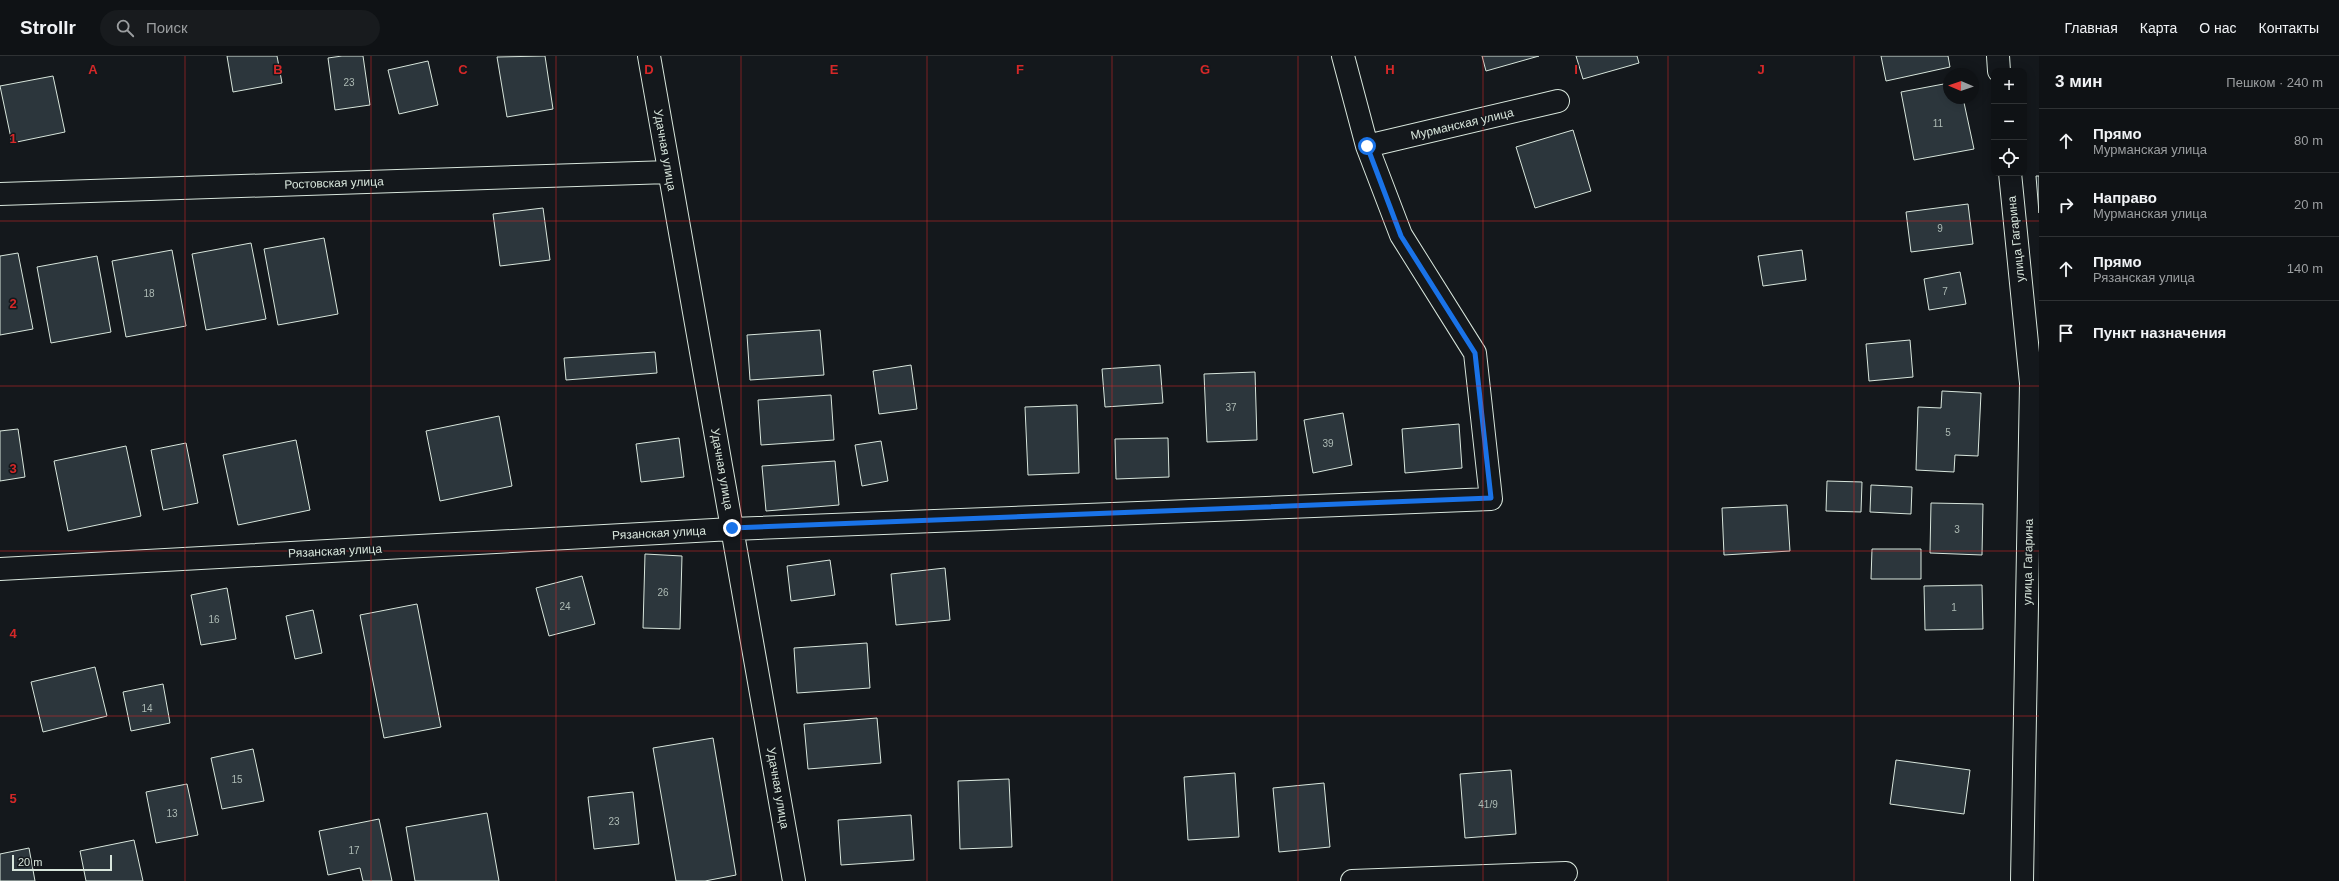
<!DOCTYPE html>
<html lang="ru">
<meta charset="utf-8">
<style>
:root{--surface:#0f1215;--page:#181b1e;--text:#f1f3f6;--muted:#9b9ea0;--line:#2f3234}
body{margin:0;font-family:Arial,sans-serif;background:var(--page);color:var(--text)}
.controls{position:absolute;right:12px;top:12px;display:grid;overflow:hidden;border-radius:8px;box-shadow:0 2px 10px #0003}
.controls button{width:36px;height:36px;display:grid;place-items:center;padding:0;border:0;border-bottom:1px solid var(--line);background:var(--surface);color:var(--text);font:20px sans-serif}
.compass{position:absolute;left:1943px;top:12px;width:36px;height:36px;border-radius:50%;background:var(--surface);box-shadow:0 2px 10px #0003;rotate:272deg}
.scale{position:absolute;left:12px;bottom:10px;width:100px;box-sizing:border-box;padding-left:4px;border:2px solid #d8e6dc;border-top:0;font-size:11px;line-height:14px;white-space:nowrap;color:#d8e6dc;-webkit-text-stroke:3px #14181c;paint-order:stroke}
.stop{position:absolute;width:12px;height:12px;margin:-9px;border:3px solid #1a73e8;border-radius:50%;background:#fff}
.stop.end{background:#1a73e8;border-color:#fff;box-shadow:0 1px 4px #0008}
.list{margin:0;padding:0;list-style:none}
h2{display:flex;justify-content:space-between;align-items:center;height:52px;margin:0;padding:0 16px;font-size:17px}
h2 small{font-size:13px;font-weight:400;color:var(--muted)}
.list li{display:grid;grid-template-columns:26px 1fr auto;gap:12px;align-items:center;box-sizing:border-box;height:64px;padding:0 16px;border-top:1px solid var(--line)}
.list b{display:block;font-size:15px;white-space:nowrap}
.list p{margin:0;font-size:13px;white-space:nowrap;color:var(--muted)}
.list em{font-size:13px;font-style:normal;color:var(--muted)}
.icon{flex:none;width:22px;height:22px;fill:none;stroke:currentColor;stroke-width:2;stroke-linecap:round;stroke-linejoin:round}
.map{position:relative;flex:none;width:2039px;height:825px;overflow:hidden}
header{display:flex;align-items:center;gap:24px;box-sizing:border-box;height:56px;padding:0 20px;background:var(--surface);border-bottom:1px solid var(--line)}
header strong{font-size:19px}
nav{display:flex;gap:22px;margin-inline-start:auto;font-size:14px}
.search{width:280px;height:36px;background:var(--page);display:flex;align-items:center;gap:10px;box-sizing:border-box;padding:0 14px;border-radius:22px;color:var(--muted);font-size:15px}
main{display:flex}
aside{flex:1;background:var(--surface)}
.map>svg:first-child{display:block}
</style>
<header>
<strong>Strollr</strong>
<div class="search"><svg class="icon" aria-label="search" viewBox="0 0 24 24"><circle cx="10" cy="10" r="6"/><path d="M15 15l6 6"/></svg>Поиск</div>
<nav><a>Главная</a><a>Карта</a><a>О нас</a><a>Контакты</a></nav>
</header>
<main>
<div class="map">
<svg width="2039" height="825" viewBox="0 0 2039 825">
<rect width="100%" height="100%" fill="#14181c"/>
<path fill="#2c363c" stroke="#d8e6dc" d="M227 0H277L282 27 233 36Z
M342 0H363L370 49 335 54 328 2Z
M545 0 553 53 507 61 497 1Z
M1482 0H1539L1486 15Z
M1576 0H1637L1639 7 1583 23Z
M1881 0H1948L1950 11 1886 25Z
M428 5 438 49 399 58 388 14Z
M53 20 65 76 12 87 0 30Z
M1949 27V42H1963L1974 93 1914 104 1901 36Z
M1573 74 1591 135 1535 152 1516 91Z
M2036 120H2039V157Z
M1968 148 1973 188 1911 196 1906 156Z
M543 152 550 204 500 210 493 158Z
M324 182 338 258 278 269 264 193Z
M251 187 266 263 206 274 192 198Z
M172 194 186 270 126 281 112 205Z
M1802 194 1806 224 1763 230 1758 200Z
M18 197 33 273 0 279V200Z
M97 200 111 276 51 287 37 211Z
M1960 216 1966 248 1929 254 1924 223Z
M820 274 824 319 750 324 747 279Z
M1910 284 1913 321 1869 325 1866 288Z
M655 296 657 317 566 324 564 302Z
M911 309 917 353 879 358 873 315Z
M1160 309 1163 347 1105 351 1102 313Z
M1255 316 1257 384 1207 386 1204 318Z
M1942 335 1981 337 1978 400 1955 399 1954 416 1916 414 1918 351 1941 352Z
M831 339 834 384 761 389 758 344Z
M1077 349 1079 417 1028 419 1025 351Z
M1343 357 1352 409 1313 417 1304 364Z
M499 360 512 430 440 445 426 375Z
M1459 368 1462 412 1405 417 1402 373Z
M18 373 25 421 0 425V375Z
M679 382 684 421 641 426 636 388Z
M1168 382 1169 421 1116 423 1115 383Z
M296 384 310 454 238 469 223 399Z
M881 385 888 425 862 430 855 389Z
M186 387 198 447 163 454 151 394Z
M126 390 141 460 68 475 54 405Z
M835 405 839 449 766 455 762 410Z
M1827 425 1862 426 1861 456 1826 455Z
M1871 429 1912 431 1911 458 1870 456Z
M1931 447 1983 448 1982 499 1930 497Z
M1787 449 1790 495 1724 499 1722 452Z
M1872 493H1921V523H1871Z
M645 498 682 500 680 573 643 572Z
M830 504 835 539 791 545 787 510Z
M945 512 950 564 896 569 891 518Z
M582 520 595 568 549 580 536 532Z
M1982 529 1983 573 1925 574 1924 530Z
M227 532 236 583 201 589 191 539Z
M417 548 441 671 384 682 360 559Z
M313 554 322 597 295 603 286 560Z
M867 587 870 632 797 637 794 592Z
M95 611 107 660 43 676 31 626Z
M163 628 170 667 131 675 123 636Z
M877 662 881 707 808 713 804 668Z
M713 682 736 819 705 825H676L653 692Z
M253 693 264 745 222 753 211 702Z
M1896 704 1970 714 1964 758 1890 748Z
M1511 714 1516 778 1465 782 1460 718Z
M1235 717 1239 781 1188 784 1184 721Z
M1009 723 1012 791 960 793 958 725Z
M1324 727 1330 791 1279 796 1273 732Z
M187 728 198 779 156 787 146 736Z
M633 736 639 788 594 793 588 741Z
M487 757 499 825H415L406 771Z
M911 759 914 804 841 809 838 764Z
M379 763 392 825H363L360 812 328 819 319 775Z
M134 784 143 825H86L80 795Z
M29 792 35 825H0V798Z"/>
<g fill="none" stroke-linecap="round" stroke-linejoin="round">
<g stroke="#d8e6dc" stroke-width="24">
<path id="street" d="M649 0 794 825
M1998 0 1999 15
M1367 90 1558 45
M2010 117 2031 327 2022 825
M0 138 669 116
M0 513 732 473 1491 443 1475 297 1401 179 1367 90 1343 0
M1352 825 1566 817"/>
</g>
<use href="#street" stroke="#14181c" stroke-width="22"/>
</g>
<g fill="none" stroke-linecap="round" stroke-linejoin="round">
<path stroke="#1a73e8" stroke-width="5" d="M732 472 1491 442 1475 297 1401 180 1367 90"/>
</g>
<path fill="none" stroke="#d62828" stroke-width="1" stroke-opacity="0.55" d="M185 0V825M371 0V825M556 0V825M741 0V825M927 0V825M1112 0V825M1298 0V825M1483 0V825M1668 0V825M1854 0V825M0 165H2039M0 330H2039M0 495H2039M0 660H2039"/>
<g text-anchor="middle" stroke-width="3" stroke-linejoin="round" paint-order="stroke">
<g font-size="10" fill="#adbab4">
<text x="349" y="30">23</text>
<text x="1938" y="71">11</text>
<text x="1940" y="176">9</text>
<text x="1945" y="239">7</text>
<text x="149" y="241">18</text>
<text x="1231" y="355">37</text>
<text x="1948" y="380">5</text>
<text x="1328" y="391">39</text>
<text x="1957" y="477">3</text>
<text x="663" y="540">26</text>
<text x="565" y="554">24</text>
<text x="1954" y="555">1</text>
<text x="214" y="567">16</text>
<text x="147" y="656">14</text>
<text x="237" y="727">15</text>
<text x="1488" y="752">41/9</text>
<text x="172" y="761">13</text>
<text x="614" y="769">23</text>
<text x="354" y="798">17</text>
</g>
<g font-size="12" fill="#d8e6dc" stroke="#14181c">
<text transform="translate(1462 68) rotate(-13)" y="4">Мурманская улица</text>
<text transform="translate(665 94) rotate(80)" y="4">Удачная улица</text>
<text transform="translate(334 127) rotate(-2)" y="4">Ростовская улица</text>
<text transform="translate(2016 183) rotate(-96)" y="4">улица Гагарина</text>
<text transform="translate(722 413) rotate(80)" y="4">Удачная улица</text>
<text transform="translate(659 477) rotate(-3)" y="4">Рязанская улица</text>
<text transform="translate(335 495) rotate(-3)" y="4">Рязанская улица</text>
<text transform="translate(2028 506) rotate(-89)" y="4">улица Гагарина</text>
<text transform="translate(778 732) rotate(80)" y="4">Удачная улица</text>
</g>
</g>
<g font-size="13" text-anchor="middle" font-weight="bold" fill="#d62828" stroke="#14181c" stroke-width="3" stroke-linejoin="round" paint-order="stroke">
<text x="93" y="18">A</text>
<text x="278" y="18">B</text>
<text x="463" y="18">C</text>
<text x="649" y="18">D</text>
<text x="834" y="18">E</text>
<text x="1020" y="18">F</text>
<text x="1205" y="18">G</text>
<text x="1390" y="18">H</text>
<text x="1576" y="18">I</text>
<text x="1761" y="18">J</text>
<text x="13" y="87">1</text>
<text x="13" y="252">2</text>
<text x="13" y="417">3</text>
<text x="13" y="582">4</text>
<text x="13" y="747">5</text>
</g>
</svg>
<div class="controls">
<button>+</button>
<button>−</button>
<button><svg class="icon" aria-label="locate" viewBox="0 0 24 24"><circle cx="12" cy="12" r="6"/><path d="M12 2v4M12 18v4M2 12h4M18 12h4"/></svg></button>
</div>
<svg class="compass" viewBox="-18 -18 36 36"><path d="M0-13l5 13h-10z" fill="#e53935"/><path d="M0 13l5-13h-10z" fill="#9b9ea0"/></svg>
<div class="scale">20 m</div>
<div class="stop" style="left:1367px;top:90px"></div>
<div class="stop end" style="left:732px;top:472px"></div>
</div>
<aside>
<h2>3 мин<small>Пешком · 240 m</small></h2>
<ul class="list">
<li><svg class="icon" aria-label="ahead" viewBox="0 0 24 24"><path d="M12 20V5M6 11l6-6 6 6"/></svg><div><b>Прямо</b><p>Мурманская улица</p></div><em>80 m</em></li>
<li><svg class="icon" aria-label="right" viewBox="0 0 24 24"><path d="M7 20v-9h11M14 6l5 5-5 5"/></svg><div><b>Направо</b><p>Мурманская улица</p></div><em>20 m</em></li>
<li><svg class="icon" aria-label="ahead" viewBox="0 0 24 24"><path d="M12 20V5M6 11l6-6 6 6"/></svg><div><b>Прямо</b><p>Рязанская улица</p></div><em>140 m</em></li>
<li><svg class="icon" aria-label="arrive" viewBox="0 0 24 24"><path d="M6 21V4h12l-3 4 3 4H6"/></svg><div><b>Пункт назначения</b></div></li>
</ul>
</aside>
</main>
